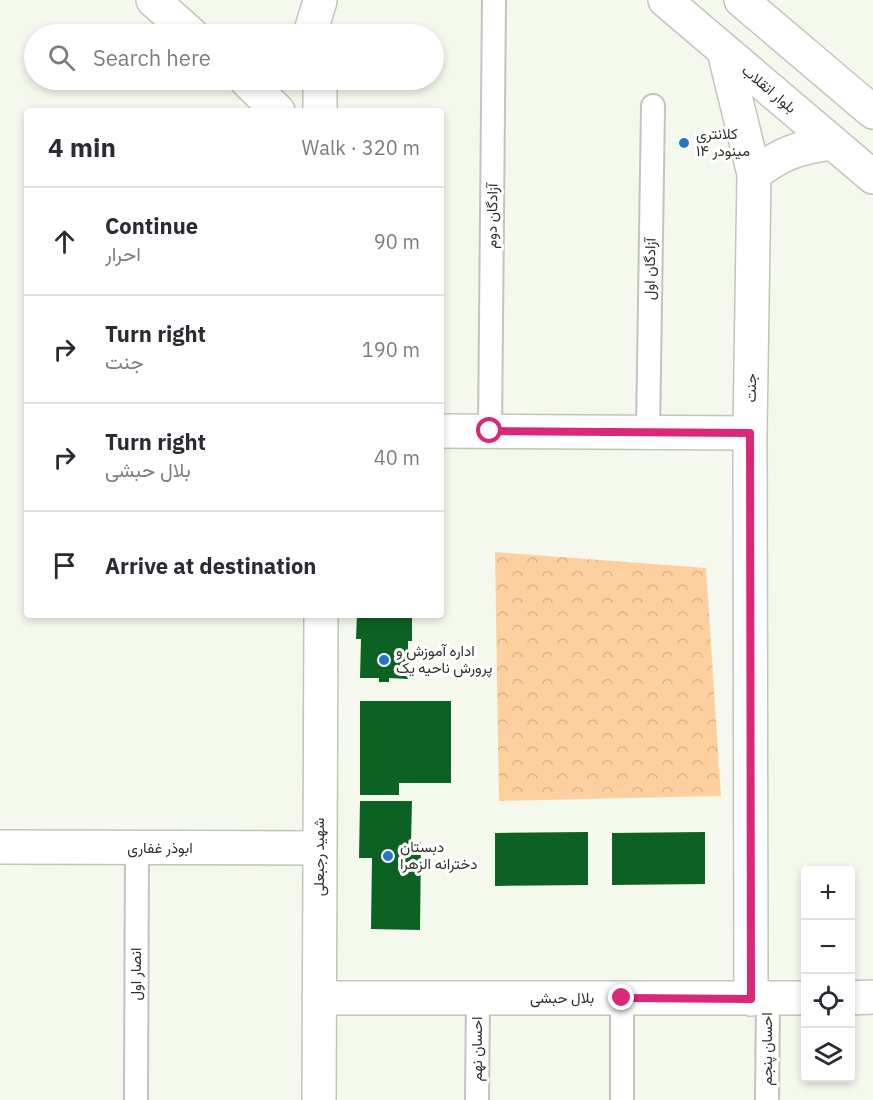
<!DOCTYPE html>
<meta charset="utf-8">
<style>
:root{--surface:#fff;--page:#f7f7f7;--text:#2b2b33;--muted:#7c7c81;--line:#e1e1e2}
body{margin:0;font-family:"IBM Plex Sans",Vazirmatn,sans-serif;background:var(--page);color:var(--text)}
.controls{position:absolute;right:18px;bottom:18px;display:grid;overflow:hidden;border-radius:6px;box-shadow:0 3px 9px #0003}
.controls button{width:54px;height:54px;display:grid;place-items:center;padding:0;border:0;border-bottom:2px solid var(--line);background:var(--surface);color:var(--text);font:30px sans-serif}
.stop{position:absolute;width:18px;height:18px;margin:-14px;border:4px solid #db2777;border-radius:50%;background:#fff}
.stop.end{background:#db2777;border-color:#fff;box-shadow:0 2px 6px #0008}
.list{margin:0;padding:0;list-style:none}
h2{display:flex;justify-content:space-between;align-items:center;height:78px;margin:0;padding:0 24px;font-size:26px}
h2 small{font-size:20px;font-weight:400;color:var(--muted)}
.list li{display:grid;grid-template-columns:39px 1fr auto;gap:18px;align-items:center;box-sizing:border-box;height:108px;padding:0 24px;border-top:2px solid var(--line)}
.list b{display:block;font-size:22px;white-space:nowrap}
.list p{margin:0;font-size:20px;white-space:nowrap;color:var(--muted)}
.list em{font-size:20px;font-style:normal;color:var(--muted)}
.icon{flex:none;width:33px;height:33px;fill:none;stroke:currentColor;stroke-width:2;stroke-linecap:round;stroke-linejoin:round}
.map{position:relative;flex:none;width:873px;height:1100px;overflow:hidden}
.search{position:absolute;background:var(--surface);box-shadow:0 3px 9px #0003;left:24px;top:24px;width:420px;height:66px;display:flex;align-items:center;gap:15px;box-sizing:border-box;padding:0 21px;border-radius:33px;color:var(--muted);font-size:22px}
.panel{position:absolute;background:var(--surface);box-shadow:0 3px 9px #0003;left:24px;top:108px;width:420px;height:510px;border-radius:6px}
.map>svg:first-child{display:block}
</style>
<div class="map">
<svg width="873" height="1100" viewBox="0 0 873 1100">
<defs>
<pattern id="park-crowns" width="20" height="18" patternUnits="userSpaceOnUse" patternTransform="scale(1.5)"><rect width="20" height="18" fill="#ffd09f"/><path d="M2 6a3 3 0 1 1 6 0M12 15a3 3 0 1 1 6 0" fill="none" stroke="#dbb389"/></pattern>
</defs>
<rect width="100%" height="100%" fill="#f5f8ed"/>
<path fill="url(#park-crowns)" d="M495 552 706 568 721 796 499 801Z"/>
<path fill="#0c6223" d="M357 615H412V641H408V679L389 678V682H379V678H360L361 639H356Z
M360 701H451V783H399V795H360Z
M360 801H412L411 842H421L420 930 371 929 372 858H359Z
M588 832V885L495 886V833Z
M705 832V884L612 885V833Z"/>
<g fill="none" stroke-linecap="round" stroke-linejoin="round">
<g stroke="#c2c5bb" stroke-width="26">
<path id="street" d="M490 431 494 0
M648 432 653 106
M136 1100 137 848
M477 1100 478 998
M622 1100V998
M767 1100 768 999"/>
</g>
<g stroke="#c2c5bb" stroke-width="36">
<path id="secondary" d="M153 0 191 34
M665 0 873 177
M741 0 873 112
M310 34 320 1
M724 51 754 174 750 433 751 999
M246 80 278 111
M320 111V80
M754 174C781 154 798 147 832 143
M441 431 750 433
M0 847 319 848
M319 998H806
M850 998 873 997
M319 1100 321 615"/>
</g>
<use href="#street" stroke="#fff" stroke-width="22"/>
<use href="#secondary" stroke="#fff" stroke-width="33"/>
</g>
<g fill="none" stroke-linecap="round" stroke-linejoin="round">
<path stroke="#db2777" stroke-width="8" d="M490 431 750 433 751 999 622 998"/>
</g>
<g fill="#2577c5" stroke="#fff" stroke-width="2">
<circle cx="684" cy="143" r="6"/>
<circle cx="384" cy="660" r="6"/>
<circle cx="388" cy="856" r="6"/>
</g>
<g text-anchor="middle" stroke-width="6" stroke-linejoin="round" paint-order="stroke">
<g font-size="15" fill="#2f302c" stroke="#fff">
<text transform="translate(769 89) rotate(40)" y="5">بلوار انقلاب</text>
<text transform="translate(492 216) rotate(-89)" y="5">آزادگان دوم</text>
<text transform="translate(650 269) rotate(-89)" y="5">آزادگان اول</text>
<text transform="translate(751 388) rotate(-89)" y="5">جنت</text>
<text x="160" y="853">ابوذر غفاری</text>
<text transform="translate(319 857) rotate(-90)" y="5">شهید رجبعلی</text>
<text transform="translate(136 974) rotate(-90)" y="5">انصار اول</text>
<text x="562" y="1003">بلال حبشی</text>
<text transform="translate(477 1049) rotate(-90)" y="5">احسان نهم</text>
<text transform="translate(767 1049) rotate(-90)" y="5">احسان پنجم</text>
</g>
<g font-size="15" fill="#2f302c" stroke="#fff" text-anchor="start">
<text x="696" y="139">کلانتری<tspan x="696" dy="17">۱۴ مینودر</tspan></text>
<text x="396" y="656">اداره آموزش و<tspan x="396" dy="17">پرورش ناحیه یک</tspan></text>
<text x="400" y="852">دبستان<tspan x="400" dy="17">دخترانه الزهرا</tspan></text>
</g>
</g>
</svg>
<div class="controls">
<button>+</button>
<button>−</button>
<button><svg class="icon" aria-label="locate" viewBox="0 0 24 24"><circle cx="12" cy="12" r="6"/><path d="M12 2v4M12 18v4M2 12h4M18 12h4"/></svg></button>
<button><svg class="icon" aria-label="layers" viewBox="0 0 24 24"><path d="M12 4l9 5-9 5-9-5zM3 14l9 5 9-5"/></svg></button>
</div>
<div class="stop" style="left:490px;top:431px"></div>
<div class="stop end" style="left:622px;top:998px"></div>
<div class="search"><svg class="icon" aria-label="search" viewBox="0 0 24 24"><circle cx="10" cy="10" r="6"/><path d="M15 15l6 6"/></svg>Search here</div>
<section class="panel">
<h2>4 min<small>Walk · 320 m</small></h2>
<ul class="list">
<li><svg class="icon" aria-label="ahead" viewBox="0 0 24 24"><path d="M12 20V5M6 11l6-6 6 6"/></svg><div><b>Continue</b><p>احرار</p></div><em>90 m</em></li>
<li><svg class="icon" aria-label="right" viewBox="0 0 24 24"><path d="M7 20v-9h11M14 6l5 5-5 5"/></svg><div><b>Turn right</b><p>جنت</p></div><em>190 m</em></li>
<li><svg class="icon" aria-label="right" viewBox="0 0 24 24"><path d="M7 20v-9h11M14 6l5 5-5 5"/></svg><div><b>Turn right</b><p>بلال حبشی</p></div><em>40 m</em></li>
<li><svg class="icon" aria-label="arrive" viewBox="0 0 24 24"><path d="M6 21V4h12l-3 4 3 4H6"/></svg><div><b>Arrive at destination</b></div></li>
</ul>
</section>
</div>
